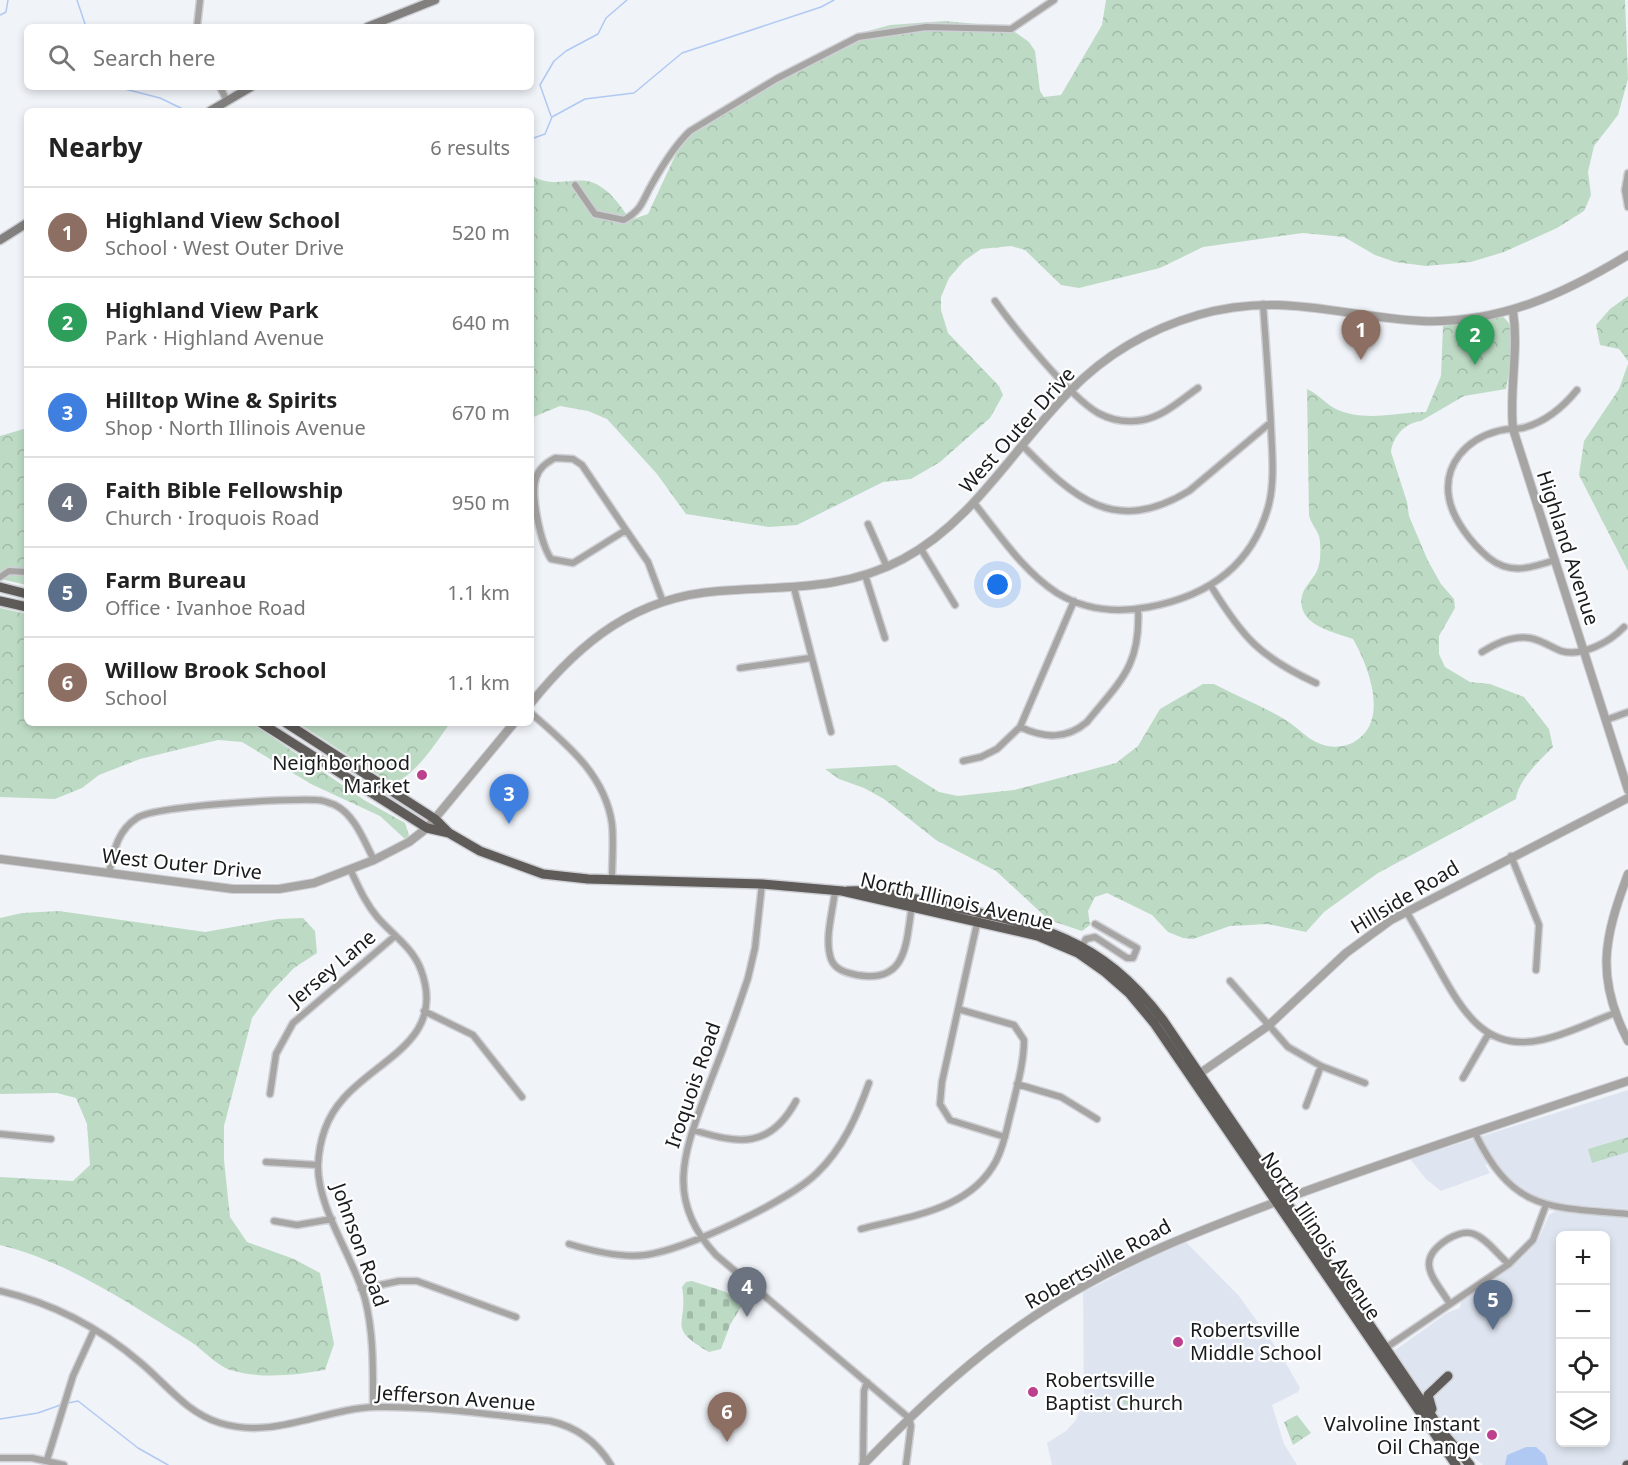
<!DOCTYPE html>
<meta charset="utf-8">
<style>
:root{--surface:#fff;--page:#f6f6f6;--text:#222;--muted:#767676;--line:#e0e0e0;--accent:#bd408e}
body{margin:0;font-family:"Noto Sans",sans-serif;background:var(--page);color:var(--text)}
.controls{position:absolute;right:18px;bottom:18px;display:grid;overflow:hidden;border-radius:9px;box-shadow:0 3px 9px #0003}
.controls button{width:54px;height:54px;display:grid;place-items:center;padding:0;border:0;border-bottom:2px solid var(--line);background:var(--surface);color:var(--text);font:30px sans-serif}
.you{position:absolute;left:998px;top:585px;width:21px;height:21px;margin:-15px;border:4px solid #fff;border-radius:50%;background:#1a73e8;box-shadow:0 0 0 9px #1a73e833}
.badge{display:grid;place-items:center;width:39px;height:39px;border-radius:50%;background:var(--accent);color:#fff;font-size:20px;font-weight:700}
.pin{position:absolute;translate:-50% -50px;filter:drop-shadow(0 2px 3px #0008)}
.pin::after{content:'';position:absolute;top:32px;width:21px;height:18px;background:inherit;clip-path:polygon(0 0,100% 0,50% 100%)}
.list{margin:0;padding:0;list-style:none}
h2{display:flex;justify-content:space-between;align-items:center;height:78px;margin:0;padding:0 24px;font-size:26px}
h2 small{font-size:20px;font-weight:400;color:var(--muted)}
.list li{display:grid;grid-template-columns:39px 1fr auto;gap:18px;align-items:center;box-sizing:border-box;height:90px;padding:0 24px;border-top:2px solid var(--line)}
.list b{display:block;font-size:22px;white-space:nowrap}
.list p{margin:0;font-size:20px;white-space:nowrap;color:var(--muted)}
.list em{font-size:20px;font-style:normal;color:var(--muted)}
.icon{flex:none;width:33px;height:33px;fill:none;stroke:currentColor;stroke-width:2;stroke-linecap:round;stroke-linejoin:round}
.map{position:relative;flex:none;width:1628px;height:1465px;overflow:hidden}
.search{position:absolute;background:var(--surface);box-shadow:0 3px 9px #0003;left:24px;top:24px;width:510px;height:66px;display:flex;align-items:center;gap:15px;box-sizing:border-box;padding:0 21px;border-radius:9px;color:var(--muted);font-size:22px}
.panel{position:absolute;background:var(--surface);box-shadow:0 3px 9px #0003;left:24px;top:108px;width:510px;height:618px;border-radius:9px}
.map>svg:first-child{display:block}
</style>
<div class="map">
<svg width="1628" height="1465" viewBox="0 0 1628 1465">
<defs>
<pattern id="forest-crowns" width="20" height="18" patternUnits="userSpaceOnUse" patternTransform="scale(1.5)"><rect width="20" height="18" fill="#bddbc4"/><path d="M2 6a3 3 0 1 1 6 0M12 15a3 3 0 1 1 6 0" fill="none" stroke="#a2bba8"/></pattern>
<pattern id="cemetery-stones" width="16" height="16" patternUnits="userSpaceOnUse" patternTransform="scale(1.5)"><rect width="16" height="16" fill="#bddbc4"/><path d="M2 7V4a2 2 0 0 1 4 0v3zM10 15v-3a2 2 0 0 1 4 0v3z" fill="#a2bba8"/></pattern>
</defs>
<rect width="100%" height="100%" fill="#f0f3f8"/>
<path fill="#dfe5f0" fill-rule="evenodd" d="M1628 1090V1209L1567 1205 1540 1199 1521 1189 1493 1162 1485 1165 1490 1173 1441 1191 1426 1179 1410 1159Z
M1555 1211 1628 1218V1460L1619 1465H1483L1456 1442 1394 1351 1447 1313 1460 1308 1462 1299 1519 1261 1537 1242 1549 1215ZM1560 1236H1606V1442H1560Z
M1184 1240 1239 1296 1280 1353 1300 1388 1298 1392 1272 1405 1284 1444 1297 1465H1052L1047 1443 1066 1431 1076 1420 1084 1398 1083 1290 1096 1286 1128 1269V1267Z"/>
<path fill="url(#forest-crowns)" d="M1106 0H1625L1628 79 1618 115 1594 146 1588 172 1591 195 1584 211 1557 228 1504 252 1471 262 1426 266 1395 262 1375 255 1344 237 1303 233 1203 247 1160 268 1079 288 1061 285 1025 250 1011 246 981 249 964 261 949 278 941 297V310L948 333 999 386 1003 395 990 418 940 462 911 479 883 482 797 525 769 527 686 514 657 474 607 419 588 411 560 406 531 418V175C553 190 575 175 594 183 610 190 621 206 630 220L648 214 682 141 703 122 806 60 861 33 890 25 945 21 1008 27 1029 42 1035 51 1040 91 1044 97 1061 95 1102 25Z
M1628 296V361L1619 349 1600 345 1596 325 1610 309Z
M1503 317C1522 330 1509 370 1506 389L1464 396 1421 421C1405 423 1393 436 1391 452L1407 502 1409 516 1428 561 1441 584 1454 599 1455 608 1439 636V654L1445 667 1470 682 1490 684 1524 697 1549 729 1553 747C1540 760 1518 780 1516 799L1378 873 1324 912 1306 932 1267 924 1250 925 1230 926 1193 939 1183 938 1168 932 1152 915 1107 893 1095 897 1088 911 1090 925 1082 931 1049 920 996 871 936 840 884 799 864 788 839 779 825 769 896 765 939 792 958 796 1014 790 1116 763 1138 746 1160 709 1203 684H1214C1237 696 1262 706 1284 719 1296 726 1306 738 1318 743 1329 748 1344 748 1354 742 1390 722 1369 667 1353 639 1333 632 1296 625 1302 596 1304 586 1315 578 1318 568 1321 560 1321 544 1319 536 1316 528 1311 524 1309 515L1307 389C1319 394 1326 405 1338 410 1367 422 1397 412 1426 412L1441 376 1443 326Z
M1628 364V571L1579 475 1584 441 1619 389Z
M27 428V585L0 579V436Z
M0 608 27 614V723H252L364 800 405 823 409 835 406 840 380 816 311 784 242 742 218 740 140 759 99 775 82 788 55 799 0 797Z
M298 723H450C438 740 412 781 391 783Z
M59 911 205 932 278 919 303 918 315 931 317 953 294 968 272 991 252 1018 224 1126V1160L230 1217 247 1242 294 1259 320 1273 334 1344 325 1370C295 1375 264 1379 234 1371 218 1368 202 1348 188 1340 128 1303 69 1262 0 1245V1177L73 1181 90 1165 87 1124 76 1098 57 1093 0 1094V918L22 913Z
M1628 1137V1152L1592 1163 1588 1149Z
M1124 1396 1139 1398 1142 1404 1138 1407 1123 1404Z
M1297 1415 1311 1433 1293 1445 1284 1422Z"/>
<path fill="url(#cemetery-stones)" d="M692 1281 723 1291 744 1302 730 1325 721 1349 709 1352C665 1326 689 1327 682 1287L686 1282Z"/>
<path fill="#b0c9f3" d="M1526 1447H1536L1545 1455 1548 1465H1505L1507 1455Z"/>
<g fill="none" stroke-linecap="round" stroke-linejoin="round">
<path stroke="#b0c9f3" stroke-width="1.5" d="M77 0 86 27
M0 15 6 12 8 0
M117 87 160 98 187 111
M551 116 540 85 554 61 566 51 598 34 606 18 627 0
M531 139 545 134 552 117 585 99 634 93 682 53 821 7 834 0
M68 1403 78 1401 138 1448 168 1465
M0 1419 38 1413 63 1404"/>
<g stroke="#ced0d5" stroke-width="9">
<path id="minor" d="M197 27 200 0
M220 87 227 101
M1628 173 1625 190 1628 207
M575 185 595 214 624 220C643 209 642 201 652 184 661 168 676 144 690 131L776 79 858 37 926 27 1011 29 1054 0
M995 301C1015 329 1069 396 1098 413 1111 420 1127 423 1143 420 1164 416 1181 400 1198 388
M1022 445C1074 498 1114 536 1189 491L1270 423
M555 458 573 459 582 465 626 530 573 563 551 559C541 544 530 495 536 478 539 468 546 463 555 458Z
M974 503C999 534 1023 571 1057 593 1085 610 1118 613 1149 607 1208 596 1253 565 1269 504 1275 478 1272 453 1271 427 1269 386 1266 345 1263 304
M868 524 887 567
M626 530 648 562 663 602
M921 549 955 605
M1555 560C1531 568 1510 575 1489 558 1472 544 1453 520 1449 498 1443 464 1467 439 1498 431 1507 428 1517 430 1526 427 1546 421 1564 406 1577 390
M865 575 885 638
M0 577 9 571 27 572
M1211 586C1243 638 1260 657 1316 683
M794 588 831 732
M1482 652C1496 643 1513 635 1530 638 1541 640 1551 647 1561 651 1582 657 1610 642 1624 627
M740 668 810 658
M531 713C566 744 605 774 612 824 614 842 612 861 612 880
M1606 720 1628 712
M1020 727C1044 738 1066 740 1087 722 1120 681 1141 666 1138 609
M963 761 981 757 997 749 1020 727 1074 601
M1511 856 1539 925 1536 970
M351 871C359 888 366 904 378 918 393 935 413 948 421 970 447 1040 377 1059 343 1099 326 1118 319 1141 318 1166 318 1210 353 1256 365 1299 374 1334 373 1371 373 1407
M109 873C114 851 117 831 137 818 153 806 292 798 317 800 323 800 330 803 335 805 355 815 364 841 374 860
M762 884 755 948 748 978C736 1014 723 1050 709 1085 685 1150 663 1198 716 1255L909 1418 911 1426 906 1465
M835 891C833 911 824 939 831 959 835 970 847 973 857 975 908 984 906 942 912 905
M1406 911C1418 931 1429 951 1440 971 1463 1012 1486 1052 1541 1040 1566 1035 1591 1022 1615 1013
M978 919 942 1082 940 1104 950 1120 1005 1137
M1080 950 1086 939 1095 937 1127 958H1133L1137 948 1095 924
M1230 981 1288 1047 1321 1066 1365 1083
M424 1011 473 1035 522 1097
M1463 1078 1489 1033
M1017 1084 1061 1097 1097 1119
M270 1094 276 1054 293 1023 395 936
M1306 1106 1321 1066
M693 1130C739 1144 770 1149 796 1101
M1475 1133C1513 1212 1549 1207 1628 1214
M0 1134 51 1139
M266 1162 318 1165
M274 1221 297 1225 332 1219
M861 1229C910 1216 970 1210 996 1161 1005 1144 1007 1126 1012 1108 1017 1086 1024 1063 1024 1040L1014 1025 958 1009
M569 1244C592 1251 621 1258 645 1255 685 1250 789 1201 817 1173 843 1148 857 1116 869 1083
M361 1289 399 1281H417L516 1317
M0 1291C52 1303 101 1329 141 1363 167 1385 187 1413 220 1423 274 1440 324 1408 377 1407 434 1406 494 1415 550 1421 577 1427 597 1442 611 1465
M1450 1304C1434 1278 1413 1261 1448 1239 1455 1235 1465 1230 1474 1234 1487 1239 1498 1255 1509 1264
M1384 1349 1509 1264 1533 1240 1546 1205
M0 1458H32L64 1465
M47 1460 73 1376 94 1330
M863 1465 864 1391 867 1382"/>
</g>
<g stroke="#ced0d5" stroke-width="10">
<path id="tertiary" d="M1513 311C1519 351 1509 389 1513 429L1628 790
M531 703C581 641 636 597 719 591 783 586 844 591 903 559 974 521 1014 447 1070 391 1105 355 1150 329 1198 315 1281 291 1342 317 1422 321 1499 324 1564 294 1628 255
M0 859 233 889H279L314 883 374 860 409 842 427 828 514 723
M1628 874C1604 938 1595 977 1628 1041
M1196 1076 1268 1026 1346 953 1391 920 1628 798
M863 1465C921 1405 982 1348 1053 1304 1129 1257 1201 1230 1284 1199 1398 1157 1513 1119 1628 1081"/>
</g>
<g stroke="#ced0d5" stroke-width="11">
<path id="secondary" d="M367 27 435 0
M210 111 251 87
M0 240 27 223"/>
</g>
<g stroke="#ced0d5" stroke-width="12">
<path id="trunk" d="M0 587 27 594
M0 601 27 607
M261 723 427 828 449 833
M286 723 435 819 449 833 480 851 543 874 588 879 762 884 842 891 1038 936 1078 953 1105 972 1129 993 1154 1023 1456 1465
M847 891C879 889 912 898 942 905 1040 925 1100 937 1163 1020L1444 1434 1470 1465
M1432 1409 1428 1395 1448 1376
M1627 1465H1628"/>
</g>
<use href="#minor" stroke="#a7a5a3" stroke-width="6"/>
<use href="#tertiary" stroke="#a7a5a3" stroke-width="8"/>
<use href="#secondary" stroke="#82807e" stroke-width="8"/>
<use href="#trunk" stroke="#5e5b58" stroke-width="9"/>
</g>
<g fill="#bd408e" stroke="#fff" stroke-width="2">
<circle cx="422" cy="775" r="6"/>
<circle cx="1178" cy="1342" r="6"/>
<circle cx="1033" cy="1392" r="6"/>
<circle cx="1492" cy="1435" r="6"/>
</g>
<g text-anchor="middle" stroke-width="4.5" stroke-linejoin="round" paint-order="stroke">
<g font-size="20" fill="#1a1b1d" stroke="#fff">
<text transform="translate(1017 430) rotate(-48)" y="7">West Outer Drive</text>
<text transform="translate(1568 548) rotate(72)" y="7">Highland Avenue</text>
<text transform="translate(182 864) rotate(6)" y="7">West Outer Drive</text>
<text transform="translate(1405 897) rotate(-31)" y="7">Hillside Road</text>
<text transform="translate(957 901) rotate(13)" y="7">North Illinois Avenue</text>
<text transform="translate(332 968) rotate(-40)" y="7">Jersey Lane</text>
<text transform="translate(693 1085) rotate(-71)" y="7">Iroquois Road</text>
<text transform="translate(1321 1236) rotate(56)" y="7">North Illinois Avenue</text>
<text transform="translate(360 1245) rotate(70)" y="7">Johnson Road</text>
<text transform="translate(1098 1264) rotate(-29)" y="7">Robertsville Road</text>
<text transform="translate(456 1398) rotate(4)" y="7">Jefferson Avenue</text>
</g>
<g font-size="20" fill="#1a1b1d" stroke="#fff" text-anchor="end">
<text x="410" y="770">Neighborhood<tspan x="410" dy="23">Market</tspan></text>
<text x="1190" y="1337" text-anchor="start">Robertsville<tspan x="1190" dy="23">Middle School</tspan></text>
<text x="1045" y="1387" text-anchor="start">Robertsville<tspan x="1045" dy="23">Baptist Church</tspan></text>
<text x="1480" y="1431">Valvoline Instant<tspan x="1480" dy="23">Oil Change</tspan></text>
</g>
</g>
</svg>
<div class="controls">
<button>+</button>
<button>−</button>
<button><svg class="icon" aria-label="locate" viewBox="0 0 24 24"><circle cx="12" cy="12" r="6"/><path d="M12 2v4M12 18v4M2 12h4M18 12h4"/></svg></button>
<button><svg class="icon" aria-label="layers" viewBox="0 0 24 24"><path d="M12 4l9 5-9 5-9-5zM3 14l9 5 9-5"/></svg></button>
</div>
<div class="you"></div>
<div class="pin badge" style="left:1361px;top:360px;background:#8d6e63">1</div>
<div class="pin badge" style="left:1475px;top:365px;background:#2e9e5b">2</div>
<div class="pin badge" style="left:509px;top:824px;background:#3f7fe0">3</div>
<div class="pin badge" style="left:747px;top:1317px;background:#6b7280">4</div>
<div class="pin badge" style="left:1493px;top:1330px;background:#5c6f8a">5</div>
<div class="pin badge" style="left:727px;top:1442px;background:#8d6e63">6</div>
<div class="search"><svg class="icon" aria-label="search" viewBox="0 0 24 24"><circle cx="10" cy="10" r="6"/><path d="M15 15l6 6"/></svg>Search here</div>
<section class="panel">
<h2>Nearby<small>6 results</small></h2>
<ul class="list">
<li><span class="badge" style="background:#8d6e63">1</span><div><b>Highland View School</b><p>School · West Outer Drive</p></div><em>520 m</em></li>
<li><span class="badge" style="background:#2e9e5b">2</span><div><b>Highland View Park</b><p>Park · Highland Avenue</p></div><em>640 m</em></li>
<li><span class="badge" style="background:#3f7fe0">3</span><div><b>Hilltop Wine &amp; Spirits</b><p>Shop · North Illinois Avenue</p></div><em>670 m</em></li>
<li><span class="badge" style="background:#6b7280">4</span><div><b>Faith Bible Fellowship</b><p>Church · Iroquois Road</p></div><em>950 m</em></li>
<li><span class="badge" style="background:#5c6f8a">5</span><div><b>Farm Bureau</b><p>Office · Ivanhoe Road</p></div><em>1.1 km</em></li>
<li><span class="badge" style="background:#8d6e63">6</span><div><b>Willow Brook School</b><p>School</p></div><em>1.1 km</em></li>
</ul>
</section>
</div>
